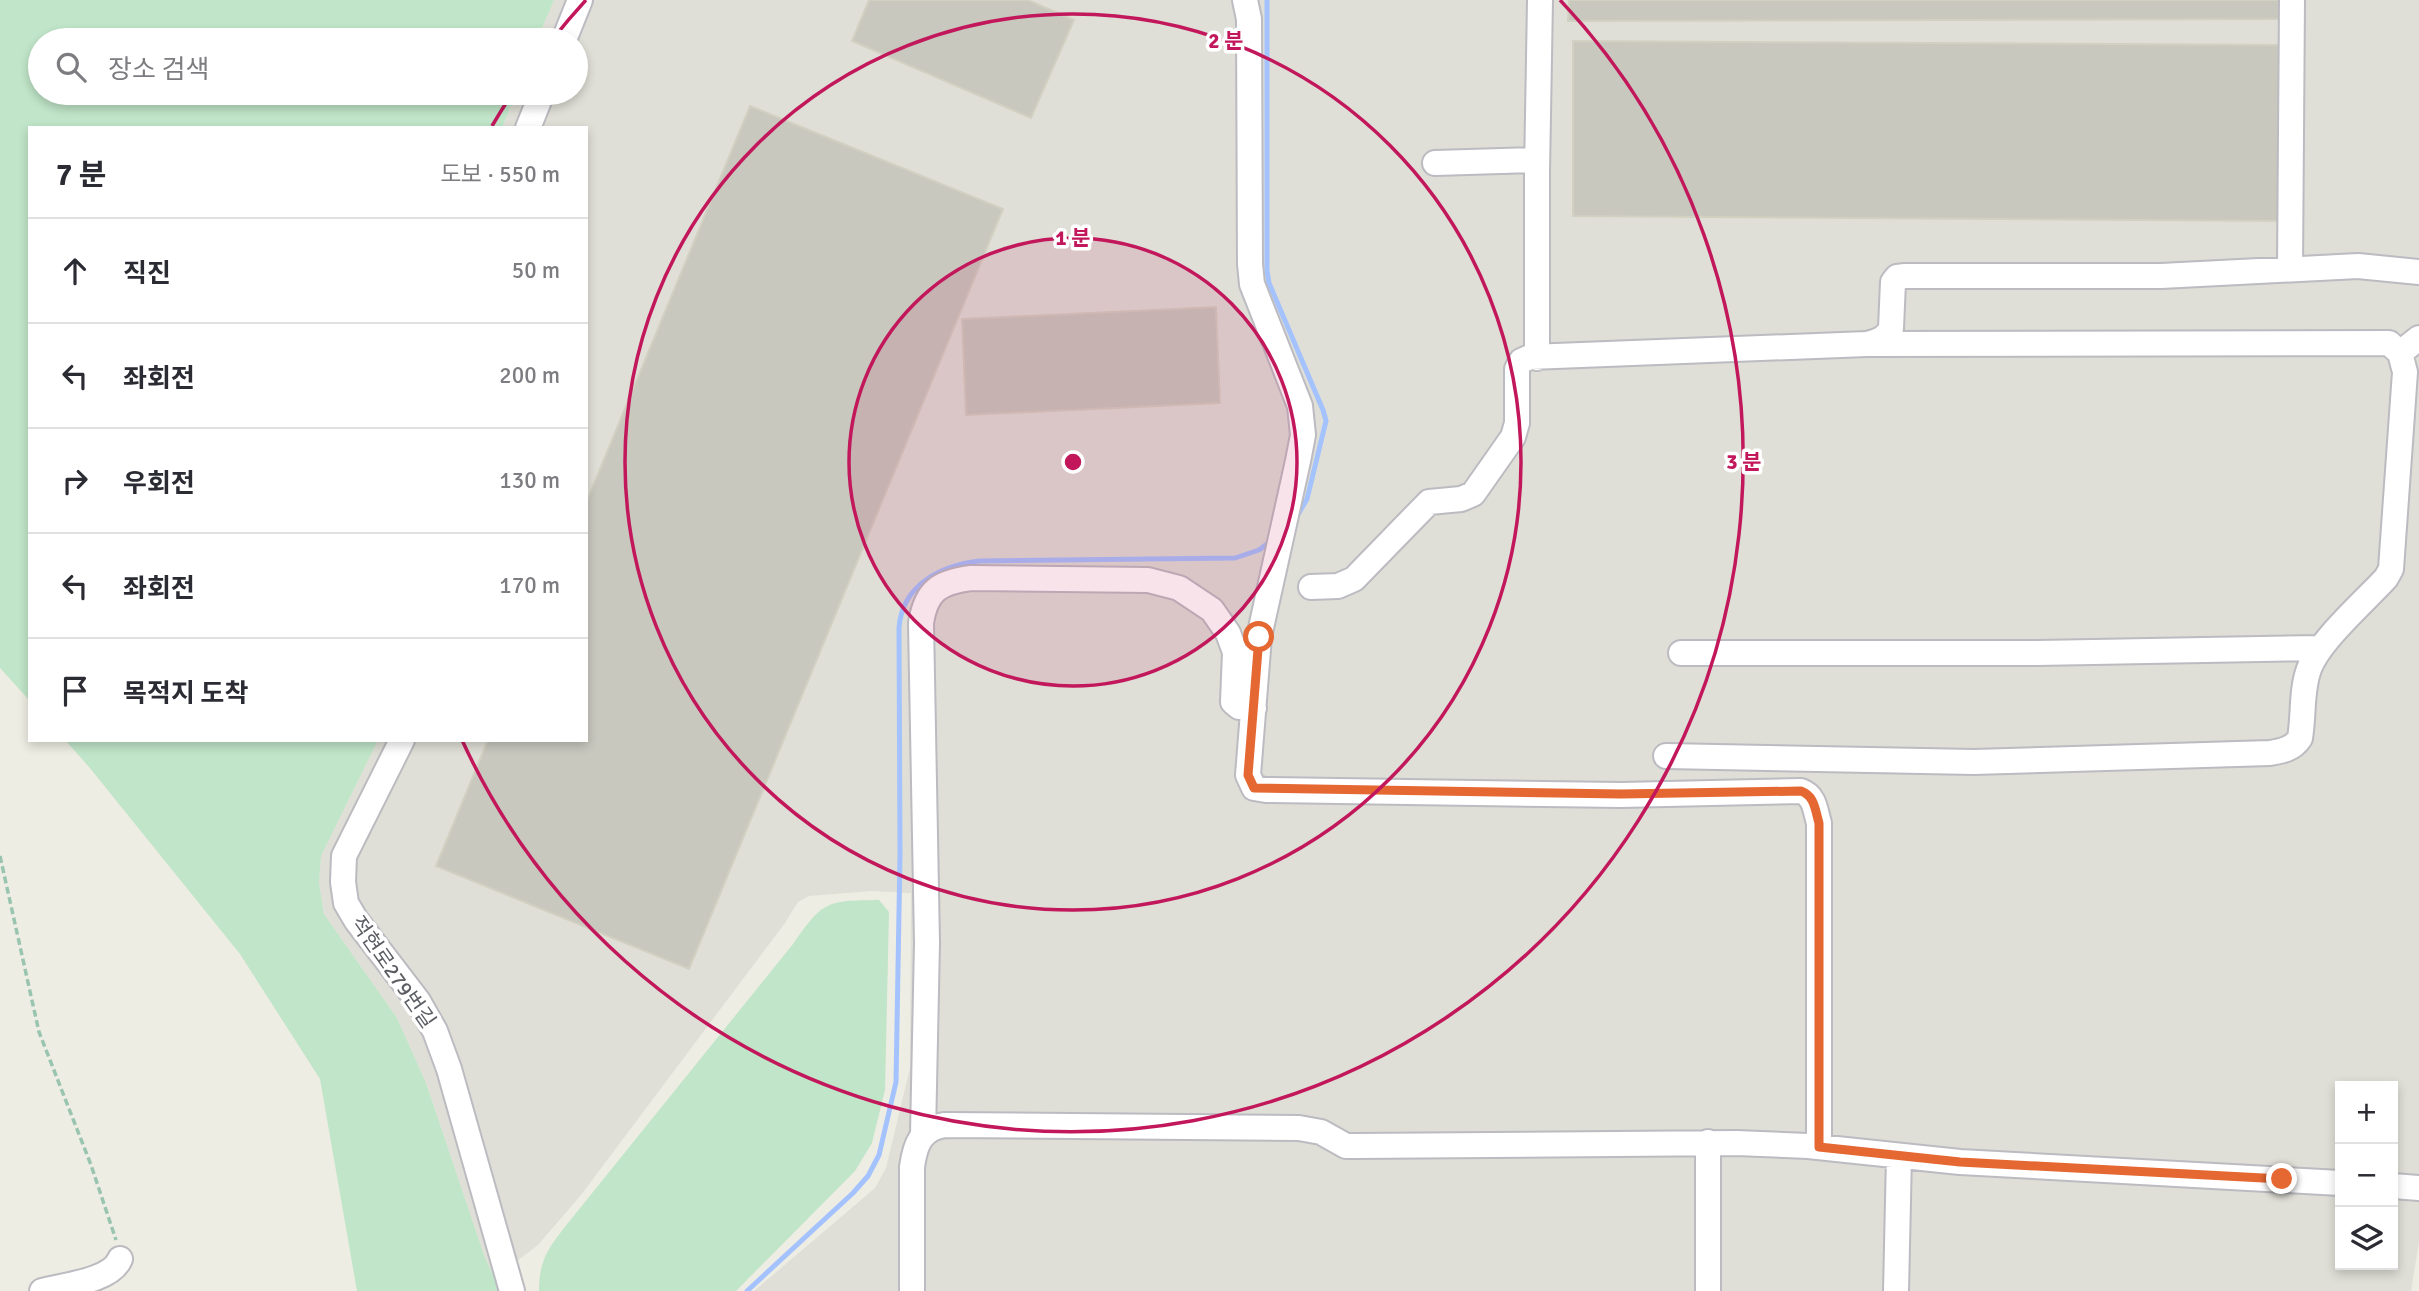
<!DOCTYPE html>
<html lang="ko">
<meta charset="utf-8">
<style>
:root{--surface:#fff;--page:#f2f2f3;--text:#2b2b33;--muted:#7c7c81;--line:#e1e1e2}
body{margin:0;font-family:Signika,"Noto Sans KR",sans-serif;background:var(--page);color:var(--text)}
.controls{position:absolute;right:21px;bottom:21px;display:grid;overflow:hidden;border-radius:0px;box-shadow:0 4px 10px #0003}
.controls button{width:63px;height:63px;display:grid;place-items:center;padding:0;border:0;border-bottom:2px solid var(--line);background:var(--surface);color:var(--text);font:35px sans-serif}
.stop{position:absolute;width:21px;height:21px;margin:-16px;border:5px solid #e56732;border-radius:50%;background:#fff}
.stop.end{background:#e56732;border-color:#fff;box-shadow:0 2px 7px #0008}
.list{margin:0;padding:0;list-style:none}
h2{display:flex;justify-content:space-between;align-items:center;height:91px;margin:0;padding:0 28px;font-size:30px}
h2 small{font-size:23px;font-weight:400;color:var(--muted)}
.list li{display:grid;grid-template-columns:46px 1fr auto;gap:21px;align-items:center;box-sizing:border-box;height:105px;padding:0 28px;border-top:2px solid var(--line)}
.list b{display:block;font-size:26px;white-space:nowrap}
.list em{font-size:23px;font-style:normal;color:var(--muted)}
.icon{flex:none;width:38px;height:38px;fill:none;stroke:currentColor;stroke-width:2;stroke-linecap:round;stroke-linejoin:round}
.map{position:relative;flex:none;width:2419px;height:1291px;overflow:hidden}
.search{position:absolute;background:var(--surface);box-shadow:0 4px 10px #0003;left:28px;top:28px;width:560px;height:77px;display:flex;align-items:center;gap:18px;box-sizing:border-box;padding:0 24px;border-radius:38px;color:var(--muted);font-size:26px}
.panel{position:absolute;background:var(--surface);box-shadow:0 4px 10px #0003;left:28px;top:126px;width:560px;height:616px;border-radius:0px}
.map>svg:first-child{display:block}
</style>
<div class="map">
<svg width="2419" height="1291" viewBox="0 0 2419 1291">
<rect width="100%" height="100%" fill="#eeede3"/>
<path fill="#dfdfd7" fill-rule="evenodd" d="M554 0H2419V1242L2411 1291H754L875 1188 886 1168 910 1068 911 893 871 891 809 896 798 902 785 923 581 1195 538 1245 501 1273 491 1271 484 1255 426 1083 397 1018 324 914 319 883 321 856 378 740H586V128H502L516 93H576V40H537ZM2340 1086H2393V1265H2340Z"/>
<path fill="#c0e5c8" d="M0 0H554L537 40H40V93H516L502 128H30V701L0 668Z
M65 740H378L321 856 319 883 324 914 397 1018 426 1083 484 1255 491 1271 501 1273 500 1291H357L320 1079 240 954 89 767Z
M879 900 889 912 885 1090 872 1143 855 1171 736 1291H539C539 1262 547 1250 564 1228L793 944C824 900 826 901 879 900Z"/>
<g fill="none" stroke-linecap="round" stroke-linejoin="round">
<path stroke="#a4c2fd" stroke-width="5" d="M1267 0V271L1269 283 1323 410 1326 421 1307 499 1296 518
M747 1291 853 1193 868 1176 879 1155 896 1082 900 855 899 628C902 585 940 566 979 561L1235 558 1259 550 1271 541"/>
</g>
<path fill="#c8c8bf" stroke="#d2d0c1" stroke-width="2" d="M869 0H1028L1074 20 1031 118 852 41Z
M1569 0H2281L2280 19 1568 21Z
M1573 41 2279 45 2278 221 1573 216Z
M750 106 1003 209 689 969 436 866 488 740H586V503Z
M1216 307 1220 403 966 415 962 319Z"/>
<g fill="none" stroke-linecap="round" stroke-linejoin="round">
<g stroke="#bbbbc1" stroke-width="28">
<path id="minor" d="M1245 0 1249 19 1250 264 1252 284 1300 406 1303 435 1298 461 1259 637 1248 775 1254 788 1266 790 1621 795 1801 791C1815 796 1815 810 1819 823V1147
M564 40 580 0
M528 128 542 93
M1435 163 1537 160
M2290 268 2292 0
M2400 353 2419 338
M1537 358V172L1540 0
M1311 587 1338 586 1354 579 1429 502 1461 499 1473 494 1513 437 1517 423V369L1521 361 1530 357 1867 344C1878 341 1886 339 1891 328L1893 282 1897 277 1905 276H2161L2358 266 2419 272
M1681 653H2037L2321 648
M402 740 344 856 343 882 346 903 356 920 418 1001 435 1031 449 1069 512 1291
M1666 756 1974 762 2270 753C2282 751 2293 749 2300 738 2304 715 2301 690 2309 669 2319 641 2365 601 2386 578L2391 569 2405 372 2400 353 2389 343 1867 344
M923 1134 927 943 921 623C926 590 940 582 971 578L1148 580 1179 588 1212 610 1228 633 1235 652 1233 702 1239 707 1254 708
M1708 1142V1291
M2393 1186 2419 1188
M42 1291C64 1285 111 1281 120 1259
M912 1291V1167C915 1145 921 1128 945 1125L1299 1128 1321 1132 1346 1146H1354L1736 1143 1808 1146 1960 1162 2340 1183
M1896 1291 1899 1156"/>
</g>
<path stroke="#99c5b0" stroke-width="3.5" stroke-dasharray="7 3.5" stroke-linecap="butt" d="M0 856 39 1032 91 1165 116 1240"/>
<use href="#minor" stroke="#fff" stroke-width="24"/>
</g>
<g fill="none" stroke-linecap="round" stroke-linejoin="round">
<path stroke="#e56732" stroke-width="9" d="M1259 637 1248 775 1254 788 1621 794 1801 791C1815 796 1815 810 1819 823V1147L1960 1162 2282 1179"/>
</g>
<circle cx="1073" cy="462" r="224" fill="#c2185b" fill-opacity=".12"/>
<g fill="none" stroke="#c2185b" stroke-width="3.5">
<circle cx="1073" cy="462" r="224"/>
<circle cx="1073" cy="462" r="448"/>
<path d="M492 126A671 671 0 0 1 510 97M552 40A671 671 0 0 1 586 0M1560 0A671 671 0 1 1 462 740"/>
</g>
<g text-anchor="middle" stroke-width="7" stroke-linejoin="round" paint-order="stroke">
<g font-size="21" fill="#5b5d63" stroke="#fff">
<text transform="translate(393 972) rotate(55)" y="7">적현로279번길</text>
</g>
</g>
<circle cx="1073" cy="462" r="10" fill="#c2185b" stroke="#fff" stroke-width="3.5"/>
<g font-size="21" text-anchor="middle" font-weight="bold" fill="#c2185b" stroke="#fff" stroke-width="7" stroke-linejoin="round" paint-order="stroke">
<text x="1226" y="48">2 분</text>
<text x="1073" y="245">1 분</text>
<text x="1744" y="469">3 분</text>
</g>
</svg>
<div class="controls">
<button>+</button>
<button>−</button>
<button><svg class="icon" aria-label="layers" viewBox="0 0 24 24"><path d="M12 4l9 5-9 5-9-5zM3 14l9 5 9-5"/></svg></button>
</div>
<div class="stop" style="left:1259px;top:637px"></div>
<div class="stop end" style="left:2282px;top:1179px"></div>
<div class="search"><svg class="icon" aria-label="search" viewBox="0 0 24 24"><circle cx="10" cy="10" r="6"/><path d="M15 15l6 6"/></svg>장소 검색</div>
<section class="panel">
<h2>7 분<small>도보 · 550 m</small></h2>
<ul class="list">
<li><svg class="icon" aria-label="ahead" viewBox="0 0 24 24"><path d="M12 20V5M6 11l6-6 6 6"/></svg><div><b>직진</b></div><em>50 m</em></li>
<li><svg class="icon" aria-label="left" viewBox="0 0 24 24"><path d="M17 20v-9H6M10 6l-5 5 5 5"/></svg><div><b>좌회전</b></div><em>200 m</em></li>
<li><svg class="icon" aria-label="right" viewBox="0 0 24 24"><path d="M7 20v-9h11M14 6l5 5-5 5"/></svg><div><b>우회전</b></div><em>130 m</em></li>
<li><svg class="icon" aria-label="left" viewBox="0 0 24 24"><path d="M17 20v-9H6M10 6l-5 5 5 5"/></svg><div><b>좌회전</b></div><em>170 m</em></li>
<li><svg class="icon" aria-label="arrive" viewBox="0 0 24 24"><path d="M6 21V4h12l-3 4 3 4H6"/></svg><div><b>목적지 도착</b></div></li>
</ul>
</section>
</div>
